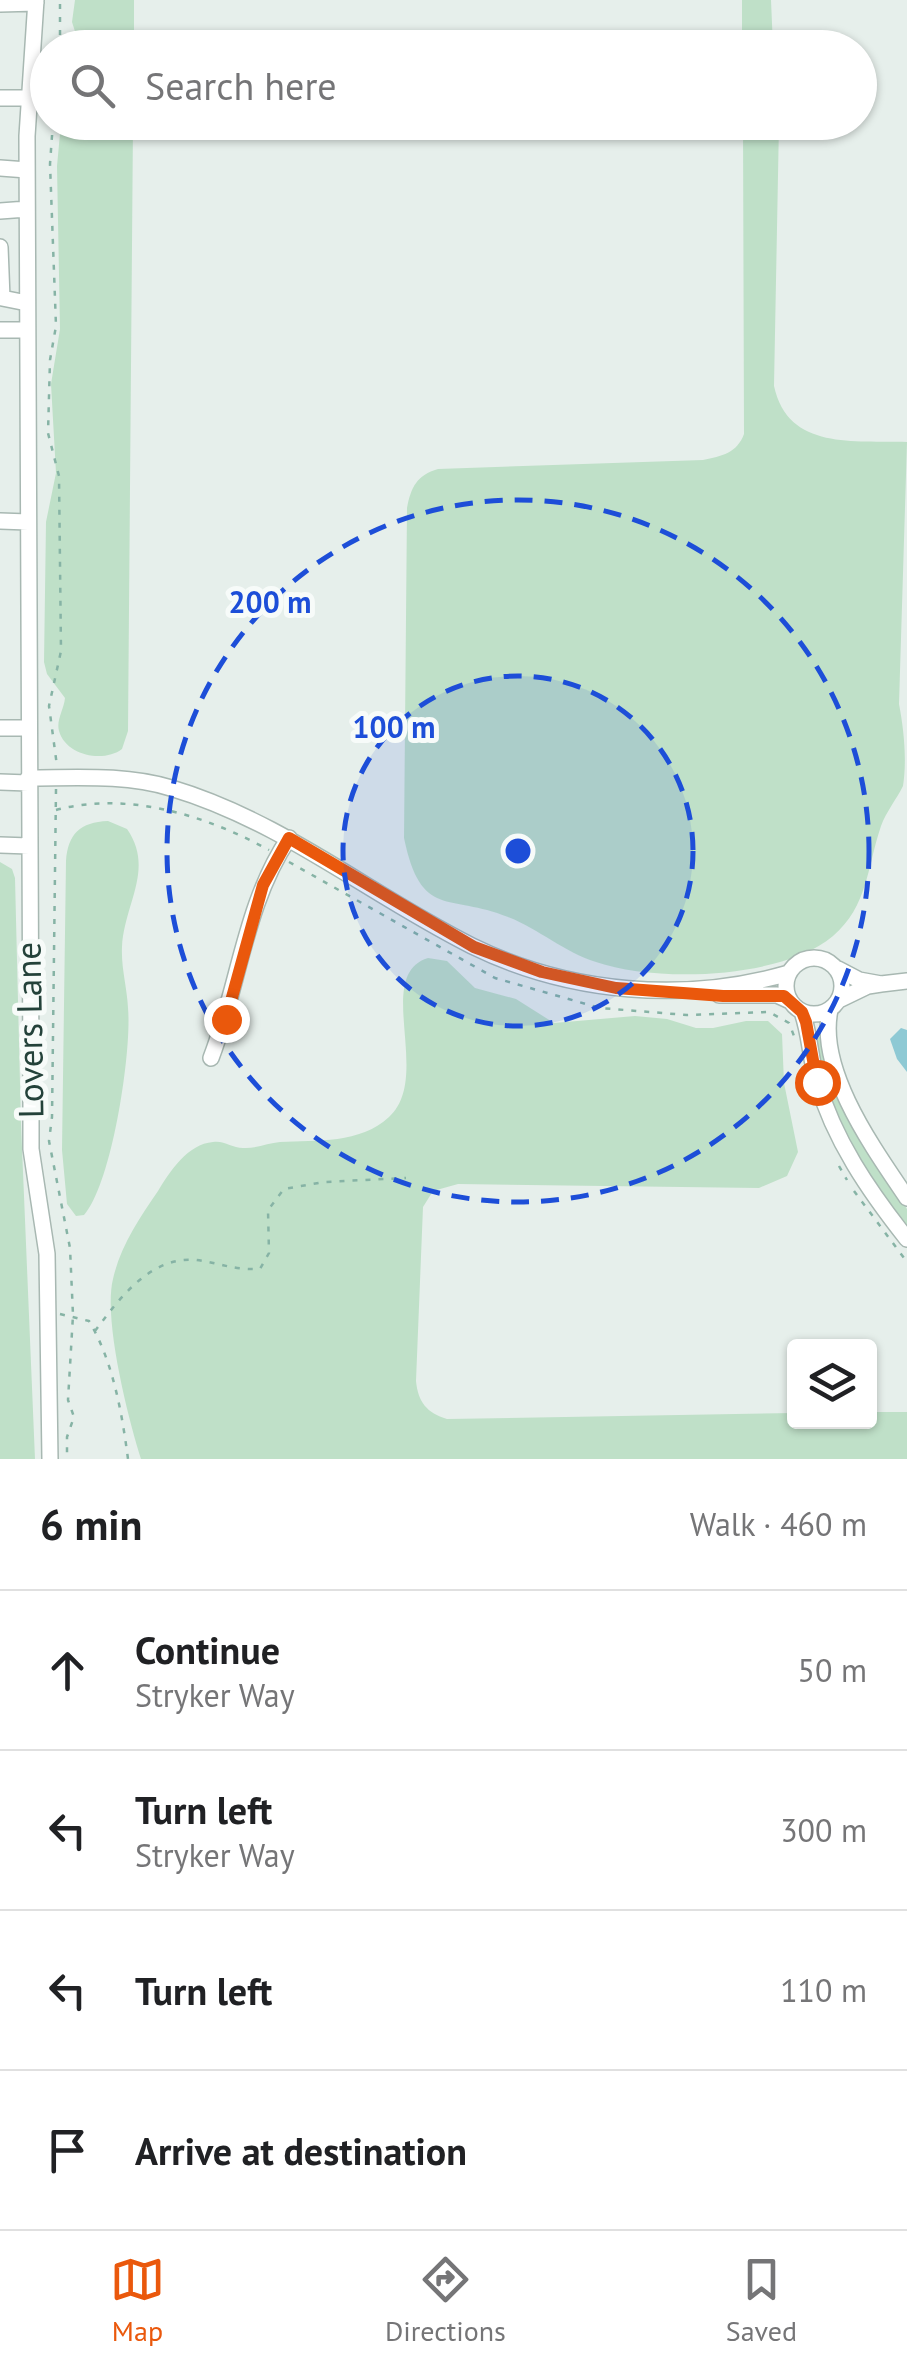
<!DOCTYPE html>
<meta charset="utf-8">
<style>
:root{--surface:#fff;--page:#f2f2f2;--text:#202124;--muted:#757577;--line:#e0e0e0;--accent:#ea580c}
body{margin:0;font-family:"PT Sans",sans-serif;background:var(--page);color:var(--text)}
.controls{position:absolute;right:30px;bottom:30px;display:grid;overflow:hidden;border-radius:10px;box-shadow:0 2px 8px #0004}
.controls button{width:90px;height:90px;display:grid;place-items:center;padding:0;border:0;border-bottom:2px solid var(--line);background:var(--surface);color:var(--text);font:50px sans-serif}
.stop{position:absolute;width:30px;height:30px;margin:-22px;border:8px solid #ea580c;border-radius:50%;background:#fff}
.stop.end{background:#ea580c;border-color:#fff;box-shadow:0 2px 10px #0008}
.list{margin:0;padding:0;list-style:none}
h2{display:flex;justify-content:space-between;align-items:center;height:130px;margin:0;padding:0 40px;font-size:42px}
h2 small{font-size:32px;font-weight:400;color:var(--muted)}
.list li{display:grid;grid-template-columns:65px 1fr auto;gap:30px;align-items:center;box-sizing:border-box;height:160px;padding:0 40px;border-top:2px solid var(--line)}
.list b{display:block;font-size:38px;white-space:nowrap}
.list p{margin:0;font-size:32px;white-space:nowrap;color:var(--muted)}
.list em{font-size:32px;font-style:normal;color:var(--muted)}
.icon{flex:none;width:55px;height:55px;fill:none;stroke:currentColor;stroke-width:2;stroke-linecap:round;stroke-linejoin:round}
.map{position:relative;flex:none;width:907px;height:1459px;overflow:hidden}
.search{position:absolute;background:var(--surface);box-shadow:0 2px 8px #0004;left:30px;right:30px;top:30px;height:110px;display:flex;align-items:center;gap:25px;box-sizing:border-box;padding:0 35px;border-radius:55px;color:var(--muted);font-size:38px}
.sheet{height:770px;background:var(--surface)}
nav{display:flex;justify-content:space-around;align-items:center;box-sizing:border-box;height:140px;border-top:2px solid var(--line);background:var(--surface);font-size:28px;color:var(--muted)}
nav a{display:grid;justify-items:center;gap:5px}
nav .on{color:var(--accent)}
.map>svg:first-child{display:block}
</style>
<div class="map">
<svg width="907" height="1459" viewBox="0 0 907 1459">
<rect width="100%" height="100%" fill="#e6efeb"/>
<path fill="#bfe0c8" d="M75 0H134V47H80L72 22Z
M742 0H771L773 47H742Z
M61 123H133L128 731 122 749C104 763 66 756 59 731 56 720 64 709 65 698L47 674 44 662 46 522 56 473 51 384 60 329 57 166Z
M743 123H779L774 386C788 451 855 440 907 442L899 704C904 730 907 760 903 786 896 800 886 812 881 826 867 867 868 906 833 936 782 979 657 983 596 962 564 952 539 929 508 917 449 893 421 920 404 838L407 508C411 487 417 475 438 469L703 460C722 456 737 453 744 434Z
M108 821 127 829C155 869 124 904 122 947 121 968 127 987 128 1008 132 1051 112 1184 84 1215L76 1216 67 1204 62 1150 66 861C68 834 80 822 108 821Z
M0 862 12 869 15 878 21 1124 35 1459H0Z
M428 958 447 961 475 988 516 999 554 1023 635 1016 667 1019 696 1028H713L746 1021H768L782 1034 784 1083 798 1152 787 1176 759 1188 458 1184 433 1191 423 1207 416 1381C418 1402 427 1413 447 1419L794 1413V1422H870V1412H907V1459H141C128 1418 103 1319 113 1279 120 1247 140 1217 158 1191 170 1171 188 1144 213 1142 224 1140 232 1148 243 1148 255 1149 268 1143 280 1142 317 1140 360 1144 389 1117 433 1077 373 975 428 958Z
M821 1037 885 1177 907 1209V1233L863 1171 826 1092 813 1038Z"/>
<path fill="#8ec9d4" d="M901 1028 907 1030V1072L897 1059 890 1039Z"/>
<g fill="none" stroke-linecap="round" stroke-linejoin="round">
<g stroke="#a8b8b2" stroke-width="18">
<path id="minor" d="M36 0 27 136 31 1078V1149L47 1254 50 1459
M0 4 36 3
M0 98H30
M0 168 27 170
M0 211 27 209
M0 247 2 298 27 303
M0 330H27
M0 521 28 522
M0 728H28
M28 778C76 778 124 774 171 788 282 821 370 895 472 946 570 994 685 1003 789 973
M0 782 28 783
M0 845 29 846
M786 986a28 28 0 1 1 56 0a28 28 0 1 1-56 0Z
M838 969 859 980 881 984 868 986 839 1000
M881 984 907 981
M719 995H777L790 1001
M830 1010C817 1071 874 1149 907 1198
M802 1012C810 1034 810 1058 817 1081 834 1140 869 1191 907 1239
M211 1058C239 985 245 903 289 838"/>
</g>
<path stroke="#86b3a5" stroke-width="2.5" stroke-dasharray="5 8" stroke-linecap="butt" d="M60 48V0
M53 122 50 164 56 326 50 360 48 433 59 476 61 651 49 706 57 766
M56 789 52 1117 49 1141 70 1248 73 1315 68 1400 74 1417 67 1437V1459
M56 810C128 791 205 815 269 850
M289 862 495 978 600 1008 687 1015 769 1012 789 1023 794 1036
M839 1166 847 1180
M854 1191 907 1262
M60 1314 89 1321C113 1361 122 1413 128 1459
M95 1331C119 1299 150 1256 196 1260 220 1263 232 1270 260 1269L269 1253 268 1210 284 1189 324 1182 406 1178"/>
<use href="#minor" stroke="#fff" stroke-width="15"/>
</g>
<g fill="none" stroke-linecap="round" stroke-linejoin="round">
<path stroke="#ea580c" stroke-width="12" d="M226 1019 263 885 289 838 474 947 542 972 616 988 723 996H784L802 1012 806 1022 817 1082"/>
</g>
<circle cx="518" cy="851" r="175" fill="#1d4ed8" fill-opacity=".12"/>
<g fill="none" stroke="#1d4ed8" stroke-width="5" stroke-dasharray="18 12">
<circle cx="518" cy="851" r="175"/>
<circle cx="518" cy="851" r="351"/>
</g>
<g text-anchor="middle" stroke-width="10" stroke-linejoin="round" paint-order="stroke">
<g font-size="35" fill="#24423a" stroke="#f7fbf9">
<text transform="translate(30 1030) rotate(-91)" y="12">Lovers Lane</text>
</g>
</g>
<circle cx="518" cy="851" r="15" fill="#1d4ed8" stroke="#f7fbf9" stroke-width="5"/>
<g font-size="30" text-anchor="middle" font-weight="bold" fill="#1d4ed8" stroke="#f7fbf9" stroke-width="10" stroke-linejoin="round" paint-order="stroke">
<text x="270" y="613">200 m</text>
<text x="394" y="738">100 m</text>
</g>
</svg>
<div class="controls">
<button><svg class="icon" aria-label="layers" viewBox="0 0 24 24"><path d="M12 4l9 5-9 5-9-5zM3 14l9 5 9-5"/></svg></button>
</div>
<div class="stop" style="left:817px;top:1082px"></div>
<div class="stop end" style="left:226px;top:1019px"></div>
<div class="search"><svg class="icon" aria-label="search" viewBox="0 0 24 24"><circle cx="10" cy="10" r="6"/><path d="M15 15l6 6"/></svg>Search here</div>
</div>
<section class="sheet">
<h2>6 min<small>Walk · 460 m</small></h2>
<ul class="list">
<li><svg class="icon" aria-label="ahead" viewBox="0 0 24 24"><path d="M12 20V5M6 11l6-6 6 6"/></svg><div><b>Continue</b><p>Stryker Way</p></div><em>50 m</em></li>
<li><svg class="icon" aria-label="left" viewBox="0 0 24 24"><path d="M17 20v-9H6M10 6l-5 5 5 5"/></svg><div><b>Turn left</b><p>Stryker Way</p></div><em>300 m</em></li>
<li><svg class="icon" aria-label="left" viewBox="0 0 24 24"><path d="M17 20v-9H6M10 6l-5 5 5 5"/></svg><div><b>Turn left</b></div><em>110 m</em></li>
<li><svg class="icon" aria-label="arrive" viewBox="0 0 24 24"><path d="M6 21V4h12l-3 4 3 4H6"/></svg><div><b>Arrive at destination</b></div></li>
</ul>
</section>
<nav>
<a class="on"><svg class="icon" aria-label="map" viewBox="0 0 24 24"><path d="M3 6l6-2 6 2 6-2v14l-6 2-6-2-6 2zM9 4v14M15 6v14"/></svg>Map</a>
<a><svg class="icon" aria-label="directions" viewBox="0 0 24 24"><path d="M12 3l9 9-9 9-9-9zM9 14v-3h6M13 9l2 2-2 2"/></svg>Directions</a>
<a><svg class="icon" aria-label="saved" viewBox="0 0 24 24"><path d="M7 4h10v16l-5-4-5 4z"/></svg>Saved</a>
</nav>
